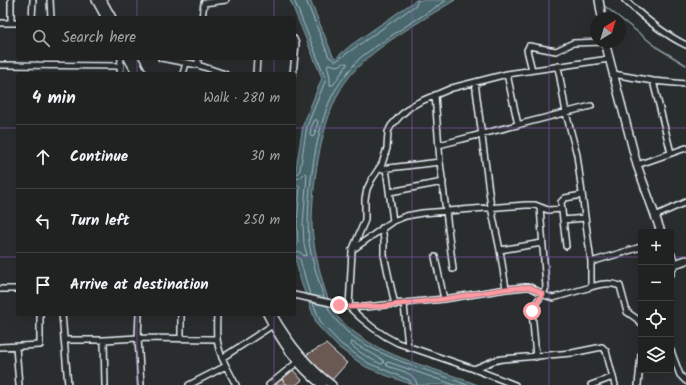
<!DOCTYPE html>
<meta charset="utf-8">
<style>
:root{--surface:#202222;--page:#282a2a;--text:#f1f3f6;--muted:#a2a4a5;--line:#3d3f40}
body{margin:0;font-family:Kalam,sans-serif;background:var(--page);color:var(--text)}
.controls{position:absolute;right:12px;bottom:12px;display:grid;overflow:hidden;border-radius:4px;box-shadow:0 4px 16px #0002}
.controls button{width:36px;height:36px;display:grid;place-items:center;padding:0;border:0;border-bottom:1px solid var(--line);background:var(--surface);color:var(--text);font:20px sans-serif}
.compass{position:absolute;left:590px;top:12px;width:36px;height:36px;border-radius:50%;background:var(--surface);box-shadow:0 4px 16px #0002;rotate:38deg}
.stop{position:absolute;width:12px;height:12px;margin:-9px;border:3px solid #ff9aa2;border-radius:50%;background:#fff}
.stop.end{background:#ff9aa2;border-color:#fff;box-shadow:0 1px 4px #0008}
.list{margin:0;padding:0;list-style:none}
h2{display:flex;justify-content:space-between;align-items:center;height:52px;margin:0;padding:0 16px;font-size:17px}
h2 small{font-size:13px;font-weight:400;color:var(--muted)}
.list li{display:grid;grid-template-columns:26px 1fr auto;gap:12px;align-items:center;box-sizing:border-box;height:64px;padding:0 16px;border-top:1px solid var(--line)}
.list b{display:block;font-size:15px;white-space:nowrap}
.list em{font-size:13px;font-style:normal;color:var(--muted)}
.icon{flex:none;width:22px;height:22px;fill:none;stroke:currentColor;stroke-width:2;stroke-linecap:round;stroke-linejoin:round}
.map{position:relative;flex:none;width:686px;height:385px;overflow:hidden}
.search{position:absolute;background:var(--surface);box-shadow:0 4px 16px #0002;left:16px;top:16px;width:280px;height:44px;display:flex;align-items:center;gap:10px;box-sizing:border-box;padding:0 14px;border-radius:4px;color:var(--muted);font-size:15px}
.panel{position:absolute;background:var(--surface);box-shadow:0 4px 16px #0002;left:16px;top:72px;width:280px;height:244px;border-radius:4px}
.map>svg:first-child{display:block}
</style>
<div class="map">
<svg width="686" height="385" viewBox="0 0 686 385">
<rect width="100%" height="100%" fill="#2a2d2e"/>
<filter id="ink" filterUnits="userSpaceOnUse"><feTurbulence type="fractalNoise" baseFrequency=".025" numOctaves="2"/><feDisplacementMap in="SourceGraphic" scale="8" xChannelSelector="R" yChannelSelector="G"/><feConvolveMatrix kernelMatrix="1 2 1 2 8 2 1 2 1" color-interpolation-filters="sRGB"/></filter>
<g filter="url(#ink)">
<path fill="#4a676e" stroke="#899ea5" d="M290 0H310L333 56 336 58 351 45 416 0H455C420 22 370 48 346 81 322 114 312 183 312 224 312 243 324 295 334 312 337 317 343 323 348 327 384 359 435 367 478 385H413L385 375 366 367 353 358 338 347 317 325 301 282 294 253V182L303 125 322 78Z"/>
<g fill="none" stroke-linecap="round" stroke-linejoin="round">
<path stroke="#a9bac1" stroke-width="1" d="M306 0 329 57 336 61 416 5 418 0
M345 63H347V65L333 85H330V77L327 65 329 64 337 66Z
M315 120H317L318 122 314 136 312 137 310 135 311 128Z
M294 174 298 173 300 170 307 126 326 79 294 0
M294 179 300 178 305 173 307 174 303 225 304 244 307 255 304 256 300 252 294 251
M294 185H299L300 187 297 224 298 243 297 245H294
M294 256 297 257 300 259 310 295
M324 298C319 281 311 259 309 242 305 205 315 130 332 96 339 83 349 70 359 59 364 54 372 49 378 45 400 29 424 15 447 0
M313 303 321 323 341 344 368 363 409 380 412 385
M327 306C350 354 422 366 467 385
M352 342 383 360 384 363 381 364C370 359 360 353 351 345Z
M417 385C416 372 397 370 387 366L386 363 388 362 455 385"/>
<path stroke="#899ea5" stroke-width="1.5" d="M602 4 658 48 686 65"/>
</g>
<path fill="#6a5952" stroke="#e8f1f8" d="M326 344 347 363 331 381 304 356Z
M292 369 302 380 296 385H287L281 378Z
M281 378 286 385H272Z"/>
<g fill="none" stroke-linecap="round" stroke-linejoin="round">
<g stroke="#e8f1f8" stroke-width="8">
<path id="street" d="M50 0 51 18
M625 0C644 18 663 34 686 45
M32 18 33 0
M202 18 204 3 226 0
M0 23H18
M11 23V0
M161 58 198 65 225 74
M0 65 120 66
M198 65V58
M558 66 566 113 577 155 591 262
M532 70 527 50 529 46 556 51 573 43 604 42
M120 74 121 58
M183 74 186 63
M256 74 257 58
M293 74 296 44 294 39
M507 74 518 125
M613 74 653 81 686 84
M653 81 671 153
M475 82 491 207 500 250 506 289
M435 95 440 162 453 269
M439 145 591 106
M637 165 686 148
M386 168 393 221
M380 169 440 162
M390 192 443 182
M655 216 686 202
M563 220 585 218
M382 228 384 240V255L395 305
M566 246 561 202 565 198 582 195
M352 250 393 221 406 216 422 213 526 205H535L548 210 562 209
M500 250 542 243
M435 257 444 299
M671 274 675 264
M591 287C600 284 611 282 620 286L627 312 637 319 641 324
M0 289H18
M294 295 349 307H365L444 299 506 289 525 287H530L547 296 553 298 591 287V262L641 247
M404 304 408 347
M62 314 68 385
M139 314 138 338 141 385
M181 314V339
M64 340H104L138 338 216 339
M104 340 105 385
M0 347 40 345V314
M16 347 19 385
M671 351 680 375 686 381
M536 357 532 311C534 302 543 297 546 287L540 207
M222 358 273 325
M226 366 236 385
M474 369 493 361 502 359 572 353 602 347 606 351 615 385
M189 385 226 366C216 346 216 337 217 314
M269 385 300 360
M515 385 474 369 398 343C379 334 364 322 349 307L352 251 365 220V199L367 189 372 179 382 164 387 148 388 132 391 126 400 116 410 107 419 102 452 88 507 74 609 59
M591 385 613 377
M638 385 641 355"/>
</g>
<g stroke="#e8f1f8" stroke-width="10">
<path id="secondary" d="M96 0 106 18
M102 0 112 18
M599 0 602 18
M605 42 637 165 661 232
M128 58 137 74
M134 58 143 74
M671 255 675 264 686 260
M267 314C281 341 297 366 322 385
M272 314C288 342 306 366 332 385"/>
</g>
<use href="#street" stroke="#2a2d2e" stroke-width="5"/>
<use href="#secondary" stroke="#2a2d2e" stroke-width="7"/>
</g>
</g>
<g fill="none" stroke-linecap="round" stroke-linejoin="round" filter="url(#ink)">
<path stroke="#ff9aa2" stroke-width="5" d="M339 305 349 307 383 306 444 299 506 289 525 287H530L543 294 534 306 532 311"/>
</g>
<path fill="none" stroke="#965dcd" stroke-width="1" stroke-opacity="0.55" d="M137 0V18M274 0V18M412 0V385M549 0V385M137 58V74M274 58V74M0 128H18M294 128H686M0 257H18M294 257H641M671 257H686M137 314V385M274 314V385"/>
</svg>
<div class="controls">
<button>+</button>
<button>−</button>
<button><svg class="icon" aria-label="locate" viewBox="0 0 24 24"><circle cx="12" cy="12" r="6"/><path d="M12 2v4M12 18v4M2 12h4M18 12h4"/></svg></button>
<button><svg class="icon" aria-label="layers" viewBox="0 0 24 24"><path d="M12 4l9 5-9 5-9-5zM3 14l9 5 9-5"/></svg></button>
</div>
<svg class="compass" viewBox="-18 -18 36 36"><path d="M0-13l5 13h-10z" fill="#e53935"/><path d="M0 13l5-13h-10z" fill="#a2a4a5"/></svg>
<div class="stop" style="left:532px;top:311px"></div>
<div class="stop end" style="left:339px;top:305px"></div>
<div class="search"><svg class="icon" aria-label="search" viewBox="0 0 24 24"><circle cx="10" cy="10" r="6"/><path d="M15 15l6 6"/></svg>Search here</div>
<section class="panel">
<h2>4 min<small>Walk · 280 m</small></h2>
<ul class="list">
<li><svg class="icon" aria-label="ahead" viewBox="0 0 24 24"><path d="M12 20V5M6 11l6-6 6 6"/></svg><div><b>Continue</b></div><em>30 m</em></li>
<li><svg class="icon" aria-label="left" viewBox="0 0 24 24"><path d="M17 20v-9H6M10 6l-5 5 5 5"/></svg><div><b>Turn left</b></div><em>250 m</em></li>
<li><svg class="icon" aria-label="arrive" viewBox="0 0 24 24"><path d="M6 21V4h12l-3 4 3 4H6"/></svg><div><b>Arrive at destination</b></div></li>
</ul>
</section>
</div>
